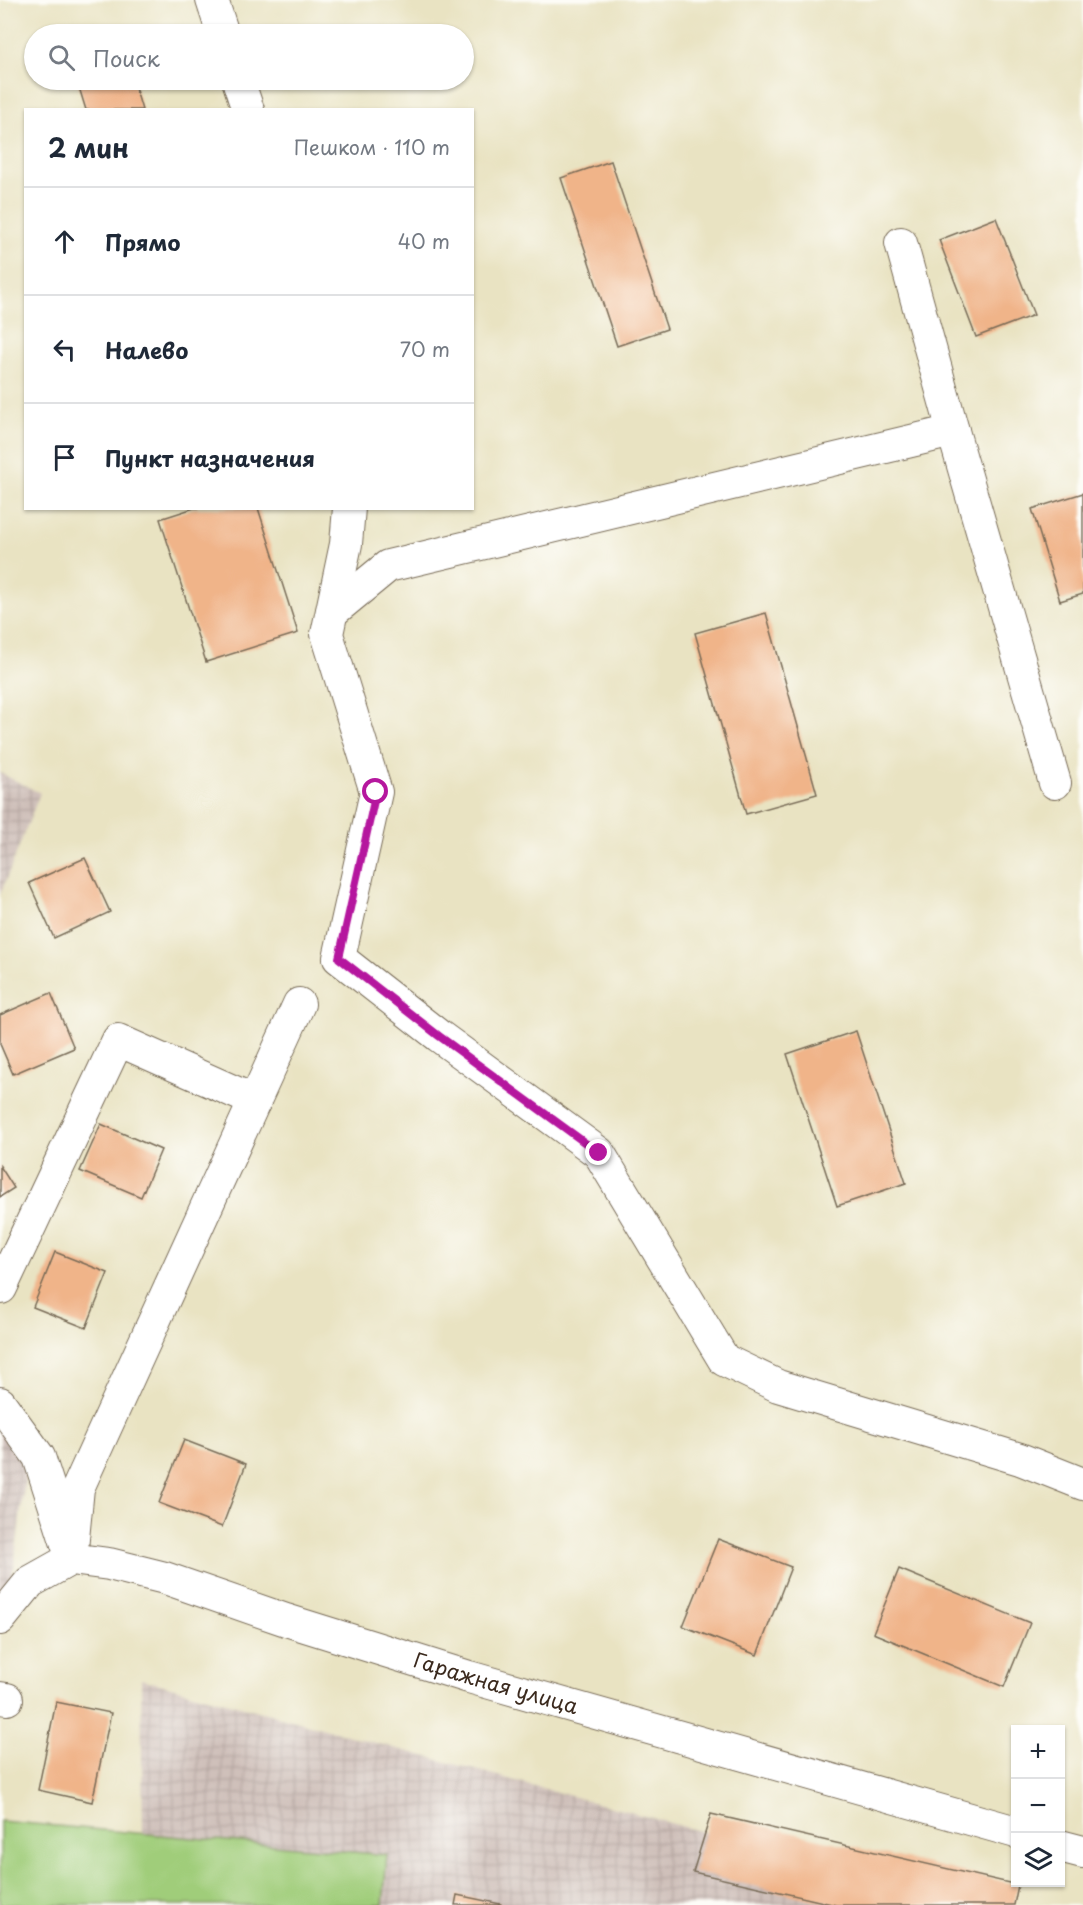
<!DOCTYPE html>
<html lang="ru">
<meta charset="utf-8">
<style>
:root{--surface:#fff;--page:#f2f2f3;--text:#1f2937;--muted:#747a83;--line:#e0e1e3}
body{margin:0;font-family:"Playpen Sans",sans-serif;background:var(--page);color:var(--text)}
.controls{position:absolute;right:18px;bottom:18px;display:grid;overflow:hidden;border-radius:0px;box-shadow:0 2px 4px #0004}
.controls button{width:54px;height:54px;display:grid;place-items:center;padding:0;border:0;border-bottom:2px solid var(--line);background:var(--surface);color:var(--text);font:30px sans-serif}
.stop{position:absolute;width:18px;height:18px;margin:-14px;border:4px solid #b5179e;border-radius:50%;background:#fff}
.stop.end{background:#b5179e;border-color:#fff;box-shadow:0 2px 6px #0008}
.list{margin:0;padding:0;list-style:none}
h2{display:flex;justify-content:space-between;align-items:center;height:78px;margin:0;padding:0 24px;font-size:26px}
h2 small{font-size:20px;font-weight:400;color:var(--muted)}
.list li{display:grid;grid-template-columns:39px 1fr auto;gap:18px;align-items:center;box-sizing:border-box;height:108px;padding:0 24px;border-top:2px solid var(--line)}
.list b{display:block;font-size:22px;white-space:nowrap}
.list em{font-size:20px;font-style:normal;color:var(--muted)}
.icon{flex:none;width:33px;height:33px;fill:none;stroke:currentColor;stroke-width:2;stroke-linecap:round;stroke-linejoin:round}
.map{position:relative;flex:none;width:1083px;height:1905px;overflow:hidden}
.search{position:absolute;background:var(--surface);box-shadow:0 2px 4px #0004;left:24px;top:24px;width:450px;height:66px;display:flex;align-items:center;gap:15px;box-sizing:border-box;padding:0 21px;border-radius:33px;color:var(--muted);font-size:22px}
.panel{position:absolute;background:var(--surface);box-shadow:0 2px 4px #0004;left:24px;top:108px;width:450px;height:402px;border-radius:0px}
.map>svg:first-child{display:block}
</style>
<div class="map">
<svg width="1083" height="1905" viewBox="0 0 1083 1905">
<defs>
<pattern id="industrial-grid" width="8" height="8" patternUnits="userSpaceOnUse" patternTransform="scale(1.5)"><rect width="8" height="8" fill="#cfc0ba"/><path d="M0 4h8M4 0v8" fill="none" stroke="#b3a59f"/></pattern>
</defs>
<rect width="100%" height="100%" fill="#fdfcf7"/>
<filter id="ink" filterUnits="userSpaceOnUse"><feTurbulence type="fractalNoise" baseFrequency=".0167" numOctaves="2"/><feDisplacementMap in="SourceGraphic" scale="12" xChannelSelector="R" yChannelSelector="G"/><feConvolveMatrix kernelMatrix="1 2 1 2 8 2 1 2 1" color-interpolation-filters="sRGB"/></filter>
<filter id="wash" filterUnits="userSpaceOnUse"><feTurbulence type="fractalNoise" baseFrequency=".008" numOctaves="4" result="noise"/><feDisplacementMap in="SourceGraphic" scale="24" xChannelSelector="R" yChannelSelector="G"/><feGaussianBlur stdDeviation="1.35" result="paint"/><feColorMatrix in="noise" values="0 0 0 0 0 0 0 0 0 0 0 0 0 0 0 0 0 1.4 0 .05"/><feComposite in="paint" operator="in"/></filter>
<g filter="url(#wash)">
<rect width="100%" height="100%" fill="#e9e3c2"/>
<path fill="url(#industrial-grid)" d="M0 773 40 793 0 895Z
M0 1411 29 1448 10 1596 0 1606Z
M141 1679 971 1905H383L386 1855 143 1833Z"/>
<path fill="#a0cd7a" stroke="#6e7c4c" stroke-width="1.5" d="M0 1821 387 1855 383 1905H0Z"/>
<g id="blocks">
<path fill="#f0b489" d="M94 80H133L142 110H86L78 84Z
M611 161 667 329 617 346 561 178Z
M996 218 1034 315 976 337 939 240Z
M1083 493V594L1060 601 1032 509Z
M194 508H258L298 633 206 662 160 519Z
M766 613 817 794 746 814 695 633Z
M85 858 110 912 54 938 29 883Z
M51 993 74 1048 13 1074 0 1044V1015Z
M856 1031 906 1183 837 1206 787 1054Z
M101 1124 161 1150 141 1197 80 1171Z
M0 1166 14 1188 0 1197Z
M55 1252 108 1273 86 1328 33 1307Z
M184 1440 246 1464 222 1527 159 1503Z
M718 1539 791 1567 757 1655 683 1626Z
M899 1569 1030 1623 1004 1687 873 1633Z
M56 1702 111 1713 92 1802 38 1790Z
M711 1814 1018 1885 1014 1905H836L693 1872Z
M457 1895 501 1904V1905H455Z"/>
</g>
</g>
<g filter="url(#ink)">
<use href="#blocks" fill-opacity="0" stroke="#786b57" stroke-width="1.5"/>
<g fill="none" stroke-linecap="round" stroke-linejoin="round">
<g stroke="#786b57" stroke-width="34">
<g id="minor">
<path d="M212 0 223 34"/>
<path d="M238 80 248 110"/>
<path d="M901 243 953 431 1055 783"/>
<path d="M349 508 346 544 327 634 376 792 339 958 439 1036 599 1153 724 1360 778 1386 1020 1459 1083 1484"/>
<path d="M332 612 388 566 953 431"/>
<path d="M1 1288 118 1040 255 1101"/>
<path d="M0 1403 39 1457 67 1544"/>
<path d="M71 1559 78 1488 299 1004"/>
<path id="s1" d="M0 1619 30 1582 71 1559 109 1564 165 1578 286 1620 469 1677 1016 1832"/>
<path d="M0 1698 7 1699"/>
<path d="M1060 1846 1083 1852"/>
</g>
</g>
<use href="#minor" stroke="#fff" stroke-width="32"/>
</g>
</g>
<g fill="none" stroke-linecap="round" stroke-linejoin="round" filter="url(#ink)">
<path stroke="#b5179e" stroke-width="8" d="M376 792 339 958 439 1036 599 1153"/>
</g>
<g text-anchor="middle" stroke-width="6" stroke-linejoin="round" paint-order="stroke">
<g font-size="21" fill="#3b2a1e" stroke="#fdfcf7">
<text dy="7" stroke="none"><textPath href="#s1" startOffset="538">Гаражная улица</textPath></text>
</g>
</g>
</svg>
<div class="controls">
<button>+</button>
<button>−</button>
<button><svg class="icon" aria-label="layers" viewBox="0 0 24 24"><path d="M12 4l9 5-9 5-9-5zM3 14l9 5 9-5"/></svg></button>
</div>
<div class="stop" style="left:376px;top:792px"></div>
<div class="stop end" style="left:599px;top:1153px"></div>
<div class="search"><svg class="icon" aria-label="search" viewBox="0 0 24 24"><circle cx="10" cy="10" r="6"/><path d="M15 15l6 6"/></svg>Поиск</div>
<section class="panel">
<h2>2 мин<small>Пешком · 110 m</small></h2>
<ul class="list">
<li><svg class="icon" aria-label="ahead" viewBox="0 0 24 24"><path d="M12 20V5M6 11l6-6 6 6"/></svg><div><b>Прямо</b></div><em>40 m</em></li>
<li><svg class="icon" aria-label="left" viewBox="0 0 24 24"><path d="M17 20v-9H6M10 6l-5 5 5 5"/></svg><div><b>Налево</b></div><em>70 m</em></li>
<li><svg class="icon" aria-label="arrive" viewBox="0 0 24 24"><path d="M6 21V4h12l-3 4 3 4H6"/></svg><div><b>Пункт назначения</b></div></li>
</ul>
</section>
</div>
